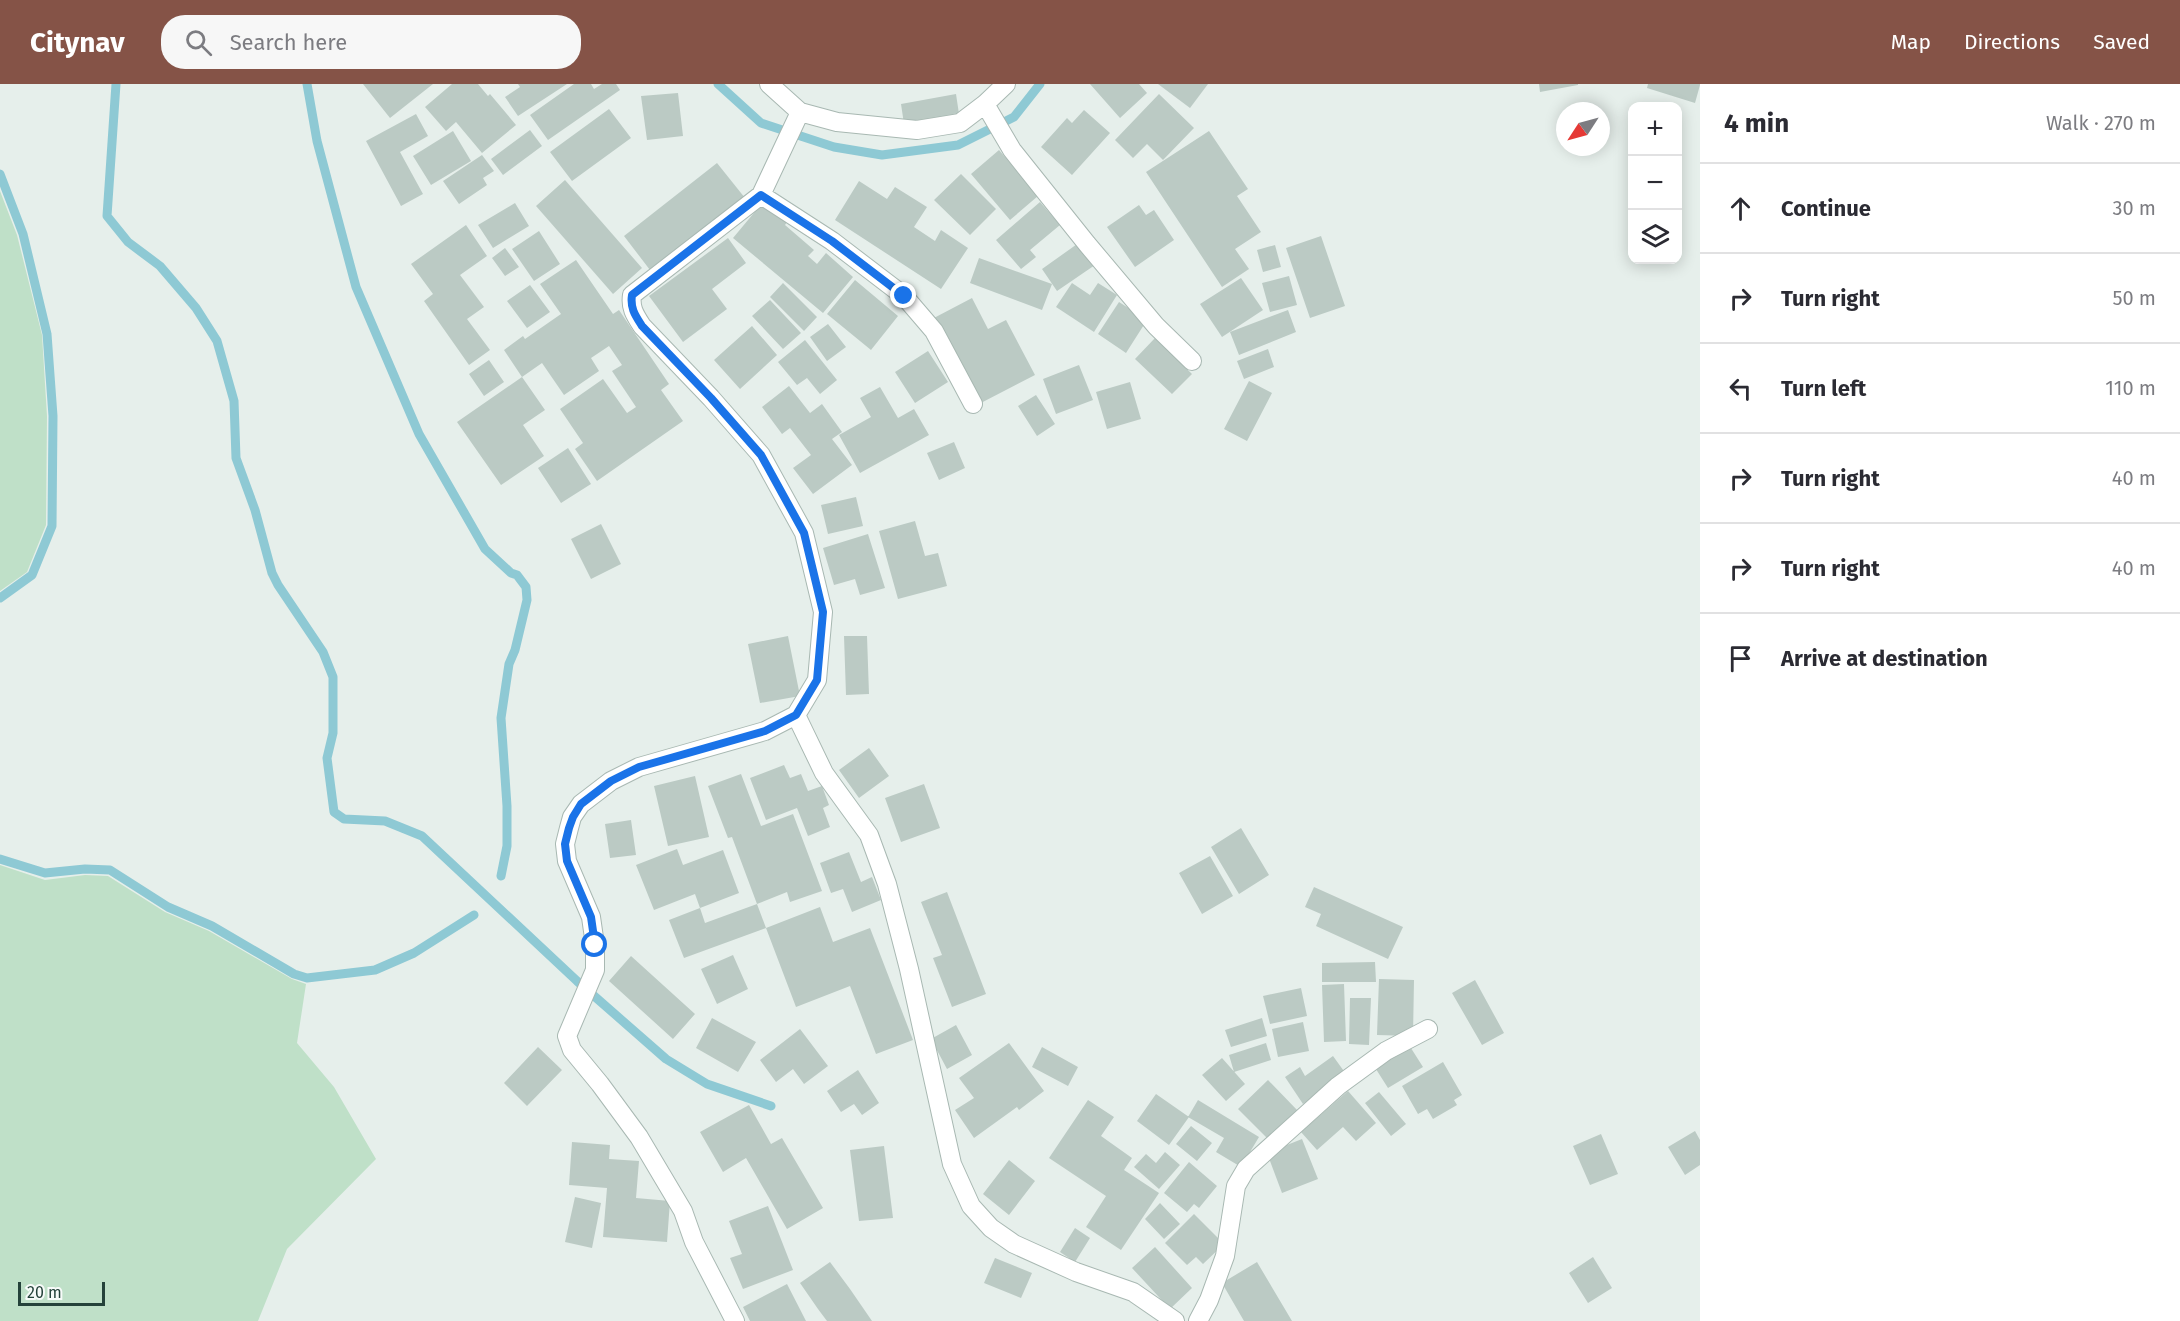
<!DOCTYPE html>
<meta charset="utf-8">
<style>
:root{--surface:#fff;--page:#f7f7f7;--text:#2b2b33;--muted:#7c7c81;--line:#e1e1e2;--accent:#855347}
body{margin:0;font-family:"Fira Sans",sans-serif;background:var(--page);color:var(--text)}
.controls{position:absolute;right:18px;top:18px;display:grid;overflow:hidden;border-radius:12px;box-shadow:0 3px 15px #0003}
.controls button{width:54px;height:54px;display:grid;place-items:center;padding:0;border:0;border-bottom:2px solid var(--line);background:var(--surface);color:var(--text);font:30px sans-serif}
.compass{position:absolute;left:1556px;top:18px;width:54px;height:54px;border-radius:50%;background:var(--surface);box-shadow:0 3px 15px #0003;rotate:234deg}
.scale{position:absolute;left:18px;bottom:15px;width:87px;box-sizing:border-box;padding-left:6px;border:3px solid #24423a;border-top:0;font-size:16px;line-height:21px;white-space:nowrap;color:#24423a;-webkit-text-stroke:4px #f7fbf9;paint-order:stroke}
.stop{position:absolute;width:18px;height:18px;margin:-14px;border:4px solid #1a73e8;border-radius:50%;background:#fff}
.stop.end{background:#1a73e8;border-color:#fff;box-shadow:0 2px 6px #0008}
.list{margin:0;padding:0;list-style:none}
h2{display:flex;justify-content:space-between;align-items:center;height:78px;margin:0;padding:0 24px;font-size:26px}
h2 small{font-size:20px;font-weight:400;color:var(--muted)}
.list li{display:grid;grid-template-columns:39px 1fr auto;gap:18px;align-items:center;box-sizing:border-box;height:90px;padding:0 24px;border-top:2px solid var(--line)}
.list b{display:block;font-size:22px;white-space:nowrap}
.list em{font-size:20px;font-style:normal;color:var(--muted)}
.icon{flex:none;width:33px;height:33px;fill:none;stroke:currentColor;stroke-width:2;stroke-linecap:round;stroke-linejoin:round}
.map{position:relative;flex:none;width:1700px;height:1237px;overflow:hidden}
header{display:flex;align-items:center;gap:36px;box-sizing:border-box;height:84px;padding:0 30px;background:var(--accent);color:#fff}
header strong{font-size:28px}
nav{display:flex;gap:33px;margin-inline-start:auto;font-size:21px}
.search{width:420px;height:54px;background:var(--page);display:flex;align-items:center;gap:15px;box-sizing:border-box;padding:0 21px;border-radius:24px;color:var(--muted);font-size:22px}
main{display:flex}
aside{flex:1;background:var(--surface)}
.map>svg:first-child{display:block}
</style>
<header>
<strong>Citynav</strong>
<div class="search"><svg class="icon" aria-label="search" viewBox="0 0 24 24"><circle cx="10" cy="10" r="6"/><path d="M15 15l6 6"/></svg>Search here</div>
<nav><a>Map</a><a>Directions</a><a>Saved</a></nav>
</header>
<main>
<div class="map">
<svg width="1700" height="1237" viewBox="0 0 1700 1237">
<rect width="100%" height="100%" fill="#e6efeb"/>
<path fill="#bfe0c8" d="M0 107 17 151 42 251 47 332 46 441 27 488 0 507Z
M0 781 45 796 85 791 108 792 165 828 209 847 292 895 306 900 297 959 334 1003 376 1075 287 1165 258 1237H0Z"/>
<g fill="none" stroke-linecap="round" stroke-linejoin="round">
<path stroke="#8ec9d4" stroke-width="9" d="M116 0 107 132 128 158 160 182 196 224 217 257 234 317 236 374 255 426 272 489 278 501 323 568 333 593V649L327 674 334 728 344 735 385 737 422 752 577 897 666 975 707 1000 771 1022
M307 0 317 57 356 203 419 350 485 465 511 489 517 491 526 503 527 516 515 566 509 580 501 634 507 722V762L501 792
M718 0 761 39 834 63 882 71 958 61 1014 33 1040 0
M0 90 23 150 47 250 53 332 52 442 32 491 0 514
M0 775 45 789 85 785 110 786 168 823 212 842 294 890 307 894 375 886 414 869 474 831"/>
</g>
<path fill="#bbcac4" d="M363 0H433L390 34Z
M452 0H478L488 12 490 10 516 41 482 69 456 38 446 47 425 23Z
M518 0H567L518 32 505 13 520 3Z
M574 0H591L594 5 602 0H616L620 6 548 56 530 31Z
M1090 0H1139L1147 9 1120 34Z
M1158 0H1208L1190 24Z
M1539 0H1578V1L1540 8Z
M1648 0H1700V1L1695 19 1647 4Z
M678 9 683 52 647 56 641 12Z
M956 10 959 30 904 40 901 20Z
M1159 10 1194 44 1163 76 1147 60 1133 74 1115 56Z
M609 25 631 54 572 97 550 68Z
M1084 26 1110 49 1072 91 1041 63 1067 34 1072 39Z
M416 30 428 52 400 68 423 110 401 122 366 57Z
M530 46 542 62 503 91 491 75Z
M453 47 471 77 431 101 413 72Z
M1209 47 1248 105 1237 112 1261 148 1235 165 1249 185 1222 203 1146 88Z
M999 66 1038 112 1010 136 971 90Z
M482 71 494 87 483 94 487 101 459 120 443 97Z
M717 79 745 114 650 186 624 152Z
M961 90 996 125 970 151 934 116Z
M565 96 642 184 613 210 536 122Z
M859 97 887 115 895 103 927 123 914 143 935 157 941 146 968 164 941 205 835 136Z
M763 118 787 138 785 141 814 166 808 172 817 180 826 169 853 193 823 229 733 154Z
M1040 118 1060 141 1030 166 1036 173 1021 185 996 156Z
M515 119 529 142 493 164 478 141Z
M1139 121 1146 131 1154 126 1174 156 1135 183 1107 143Z
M466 141 487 172 460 191 484 223 467 235 490 266 469 281 424 217 433 210 411 180Z
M539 147 560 180 534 197 512 165Z
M1321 152 1345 222 1310 234 1286 164Z
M728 154 746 179 712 205 727 225 683 258 649 212Z
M1080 158 1095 181 1057 207 1042 185Z
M1275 161 1281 183 1263 188 1257 166Z
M505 164 519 183 505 192 492 174Z
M979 174 1052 200 1042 226 970 199Z
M576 176 613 230 619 226 669 300 661 306 683 337 597 397 575 365 583 359 560 325 603 295 627 329 636 323 612 287 622 281 609 262 591 274 599 287 564 311 542 279 522 293 504 266 523 252 525 255 561 230 540 200Z
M1289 192 1297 221 1270 228 1262 199Z
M1241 194 1263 226 1222 253 1200 220Z
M855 196 898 232 871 266 827 230Z
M783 199 817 233 804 247 770 213Z
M1072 199 1090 211 1098 199 1117 211 1094 248 1056 223Z
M530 201 550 228 527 244 507 217Z
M972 214 988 245 1006 236 1035 291 977 321 932 235Z
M770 216 801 249 783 265 752 232Z
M1119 218 1147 236 1126 269 1098 250Z
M1288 226 1296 248 1239 271 1230 248Z
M828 240 846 263 827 277 810 253Z
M752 242 777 271 740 305 714 276Z
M1155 254 1192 290 1172 310 1135 275Z
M805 256 837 296 820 310 807 294 797 301 778 278Z
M1268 265 1274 283 1244 295 1237 277Z
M928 267 948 298 915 319 895 288Z
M489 276 504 298 484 312 469 290Z
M1079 281 1093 316 1056 330 1043 295Z
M522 293 545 326 523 341 544 372 501 401 457 338Z
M1249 297 1272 309 1247 357 1224 345Z
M1130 298 1141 335 1107 345 1096 308Z
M789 302 810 329 822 320 842 348 832 355 852 381 813 410 793 384 811 371 790 344 782 350 762 323Z
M880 303 898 334 914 325 929 351 860 389 839 351 871 333 860 314Z
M1036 311 1055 340 1037 352 1018 322Z
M954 358 965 384 939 396 927 369Z
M568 364 591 400 561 419 538 384Z
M856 413 863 442 828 450 821 421Z
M915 437 925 472 938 469 947 502 898 515 879 447Z
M601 440 621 480 591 495 571 455Z
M868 450 885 504 860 511 855 495 834 501 823 464Z
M788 552 800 612 760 619 748 560Z
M844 552H867L869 610 846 611Z
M869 664 889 692 859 714 839 686Z
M784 681 790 694 801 690 808 707 822 702 829 721 823 724 830 743 808 752 797 724 766 736 750 694Z
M741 690 761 742 793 730 822 807 790 818 787 808 757 820 732 753 728 754 708 702Z
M695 692 709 753 668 762 654 702Z
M924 700 940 744 901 758 885 714Z
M631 736 636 771 610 774 605 740Z
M1241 744 1269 791 1239 810 1211 763Z
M677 765 683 781 723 766 739 809 700 824 695 810 654 826 636 781Z
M849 768 861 798 872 793 881 816 852 828 843 805 831 809 820 779Z
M1210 772 1233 812 1202 830 1179 789Z
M1314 803 1403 843 1388 875 1316 842 1321 830 1305 823Z
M947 808 986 910 952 923 933 874 942 871 921 818Z
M757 820 766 844 684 874 669 836 700 824 705 839Z
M820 823 833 858 870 844 913 956 876 970 850 902 796 923 766 844Z
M733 871 748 905 717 920 701 885Z
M631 872 695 930 673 955 609 897Z
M1375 878 1376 898H1322V879Z
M1379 895 1414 896 1413 952 1377 951Z
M1475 896 1504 949 1482 961 1452 909Z
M1344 900 1346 957 1324 958 1322 901Z
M1301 904 1307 932 1270 940 1263 912Z
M1350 914H1371L1369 961 1349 960Z
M712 934 756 958 738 988 696 964Z
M1262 934 1267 952 1231 963 1225 946Z
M1303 938 1309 967 1278 973 1272 945Z
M956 941 972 971 947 985 931 955Z
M800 945 828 982 804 1000 793 985 776 998 760 976Z
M1009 959 1044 1007 1019 1026 1017 1023 974 1054 955 1026 974 1014 959 994Z
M1266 959 1271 976 1234 988 1229 971Z
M1409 961 1423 983 1388 1004 1374 982Z
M538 963 562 986 527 1022 504 999Z
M1042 963 1078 983 1068 1002 1032 983Z
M1333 972 1346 990 1303 1020 1285 993 1300 983 1305 992Z
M1222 974 1245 1000 1226 1017 1202 991Z
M1443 978 1462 1011 1454 1016 1457 1021 1433 1035 1427 1025 1418 1030 1402 1002Z
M858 986 879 1019 862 1031 854 1020 841 1028 827 1007Z
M1268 996 1298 1027 1269 1056 1238 1025Z
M1348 1007 1376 1039 1356 1057 1343 1043 1317 1066 1301 1048Z
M1379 1008 1406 1040 1391 1052 1365 1019Z
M1156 1010 1189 1033 1169 1061 1137 1037Z
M1088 1016 1114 1033 1101 1052 1132 1074 1124 1086 1159 1109 1121 1166 1086 1143 1106 1112 1049 1074Z
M1198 1016 1259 1053 1241 1083 1216 1068 1224 1054 1188 1033Z
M749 1021 771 1060 782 1054 823 1124 787 1145 746 1074 723 1088 700 1048Z
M1191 1042 1212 1059 1197 1077 1176 1060Z
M1695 1047 1700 1056V1081L1685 1091 1668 1063Z
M1601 1050 1618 1090 1590 1101 1573 1062Z
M1302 1055 1318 1095 1282 1109 1267 1069Z
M572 1058 610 1061 609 1075 639 1077 636 1114 670 1117 667 1158 603 1153 607 1104 569 1101Z
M884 1062 893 1134 859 1137 850 1066Z
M1165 1068 1180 1081 1159 1105 1134 1083 1146 1070 1156 1079Z
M1009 1076 1035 1097 1009 1131 983 1110Z
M1189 1078 1217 1102 1199 1124 1194 1120 1187 1128 1164 1109Z
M575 1113 601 1119 592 1164 565 1158Z
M1160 1119 1180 1140 1164 1155 1145 1135Z
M768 1122 793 1186 743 1205 730 1174 742 1170 729 1137Z
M1194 1130 1224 1160 1203 1180 1196 1173 1187 1181 1165 1159Z
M1075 1144 1090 1154 1075 1178 1060 1168Z
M1155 1163 1192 1204 1170 1225 1132 1184Z
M1593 1173 1612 1204 1588 1219 1569 1189Z
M995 1174 1032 1189 1021 1214 984 1199Z
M830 1178 850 1205 872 1237H827L818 1225 800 1199Z
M1257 1178 1292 1237H1244L1222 1199Z
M787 1200 806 1237H750L743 1223Z"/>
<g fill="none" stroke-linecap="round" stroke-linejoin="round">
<g stroke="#a8b8b2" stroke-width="20">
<path id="minor" d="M985 20 1012 66 1087 160 1156 242 1192 277
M800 28 837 38 917 46 960 39 985 20 1006 0
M761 111 832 157 904 212 934 247 973 320
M796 631 824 689 869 751 887 800 909 885 952 1080 971 1122 991 1144 1014 1160 1076 1188 1133 1208 1175 1237
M735 1237 694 1158 683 1127 639 1053 600 1000 572 966 567 952 595 886V861L591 833 567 777 565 760 569 744 572 733 581 720 611 697 639 683 765 647 796 631 817 596 823 528 804 449 761 371 711 314 642 242C635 231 630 224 632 211L761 111 800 28 769 0
M1198 1237 1209 1216 1225 1172 1236 1102 1246 1085 1338 1002 1386 967 1428 945"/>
</g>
<use href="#minor" stroke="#fff" stroke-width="18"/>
</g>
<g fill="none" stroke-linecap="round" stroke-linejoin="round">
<path stroke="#1a73e8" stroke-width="8" d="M595 861 591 833 567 777 565 760 569 744 573 733 581 720 611 697 639 683 765 647 796 631 817 596 823 528 804 449 761 371 711 314 642 242C635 231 630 224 632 211L761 111 832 157 904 212"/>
</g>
</svg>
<div class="controls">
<button>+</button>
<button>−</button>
<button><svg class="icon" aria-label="layers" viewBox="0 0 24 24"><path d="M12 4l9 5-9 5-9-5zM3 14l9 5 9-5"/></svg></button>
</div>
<svg class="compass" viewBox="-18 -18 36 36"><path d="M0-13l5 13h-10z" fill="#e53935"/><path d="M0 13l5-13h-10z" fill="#7c7c81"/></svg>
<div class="scale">20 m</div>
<div class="stop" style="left:595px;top:861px"></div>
<div class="stop end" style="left:904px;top:212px"></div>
</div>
<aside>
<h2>4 min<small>Walk · 270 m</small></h2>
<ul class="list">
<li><svg class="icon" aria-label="ahead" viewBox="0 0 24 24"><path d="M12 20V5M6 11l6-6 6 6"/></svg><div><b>Continue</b></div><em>30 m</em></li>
<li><svg class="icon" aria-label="right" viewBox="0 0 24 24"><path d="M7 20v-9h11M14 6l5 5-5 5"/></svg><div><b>Turn right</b></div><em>50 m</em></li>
<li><svg class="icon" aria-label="left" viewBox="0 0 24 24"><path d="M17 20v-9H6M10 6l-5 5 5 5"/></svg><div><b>Turn left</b></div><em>110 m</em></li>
<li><svg class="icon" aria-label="right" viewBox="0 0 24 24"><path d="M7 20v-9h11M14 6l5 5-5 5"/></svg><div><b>Turn right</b></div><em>40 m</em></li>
<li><svg class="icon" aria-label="right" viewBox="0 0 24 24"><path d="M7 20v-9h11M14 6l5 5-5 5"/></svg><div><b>Turn right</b></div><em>40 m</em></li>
<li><svg class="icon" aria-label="arrive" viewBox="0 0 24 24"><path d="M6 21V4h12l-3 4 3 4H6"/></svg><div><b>Arrive at destination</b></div></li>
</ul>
</aside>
</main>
